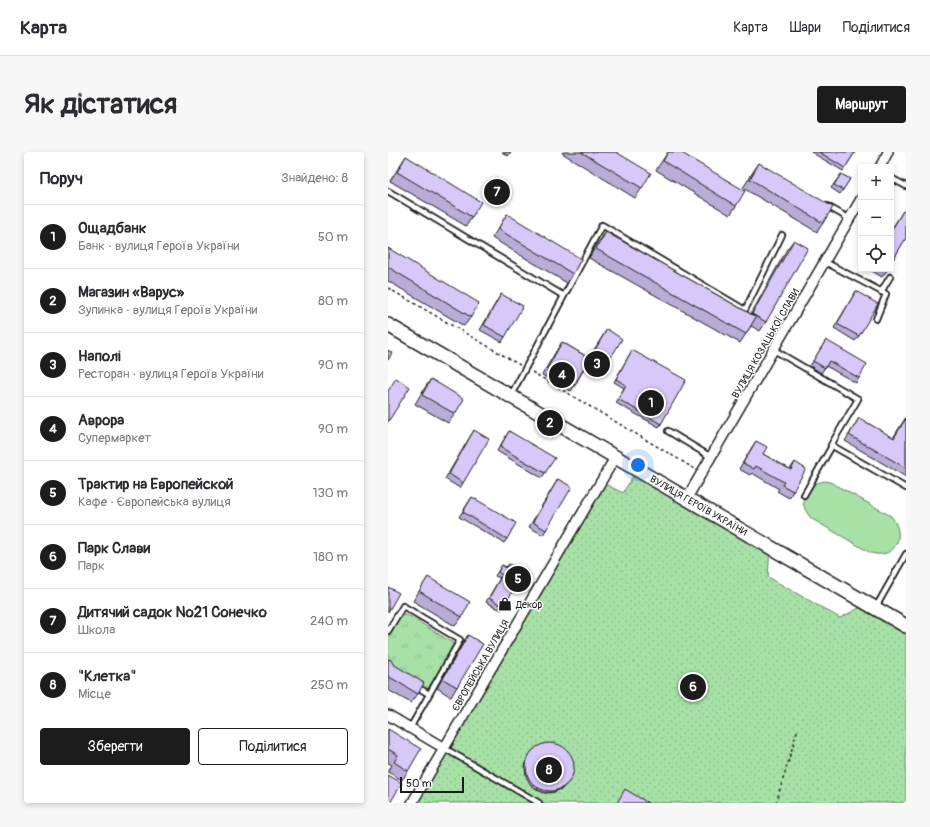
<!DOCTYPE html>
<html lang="uk">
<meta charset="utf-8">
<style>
:root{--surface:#fff;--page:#f7f7f7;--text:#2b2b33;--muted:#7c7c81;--line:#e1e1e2;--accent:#1c1c1c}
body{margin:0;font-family:Pangolin,sans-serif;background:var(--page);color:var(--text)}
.controls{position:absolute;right:12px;top:12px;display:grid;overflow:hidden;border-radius:4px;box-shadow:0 2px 6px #0003}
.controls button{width:36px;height:36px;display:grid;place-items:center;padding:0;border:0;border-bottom:1px solid var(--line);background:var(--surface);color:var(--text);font:20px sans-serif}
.scale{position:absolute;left:12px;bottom:10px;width:64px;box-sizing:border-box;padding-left:4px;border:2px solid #1c1c1c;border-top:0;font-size:11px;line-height:14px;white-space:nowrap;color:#1c1c1c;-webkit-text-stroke:3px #fff;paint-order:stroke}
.you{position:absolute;left:250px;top:313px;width:14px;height:14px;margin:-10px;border:3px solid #fff;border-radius:50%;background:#1a73e8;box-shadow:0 0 0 6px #1a73e833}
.badge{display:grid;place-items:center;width:26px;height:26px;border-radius:50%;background:var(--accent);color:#fff;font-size:13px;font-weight:700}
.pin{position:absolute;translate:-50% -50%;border:2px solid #fff;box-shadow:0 1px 4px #0006}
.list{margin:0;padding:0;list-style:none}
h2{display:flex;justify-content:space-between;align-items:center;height:52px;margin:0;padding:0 16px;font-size:17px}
h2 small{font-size:13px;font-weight:400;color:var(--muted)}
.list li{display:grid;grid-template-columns:26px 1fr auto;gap:12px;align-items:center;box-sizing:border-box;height:64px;padding:0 16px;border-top:1px solid var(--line)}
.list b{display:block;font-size:15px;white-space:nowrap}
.list p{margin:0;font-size:13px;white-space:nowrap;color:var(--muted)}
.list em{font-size:13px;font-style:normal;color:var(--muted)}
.actions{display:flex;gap:8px;padding:12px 16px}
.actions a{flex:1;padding:9px 0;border:1px solid var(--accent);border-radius:4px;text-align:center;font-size:14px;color:var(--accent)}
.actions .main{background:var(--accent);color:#fff}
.icon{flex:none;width:22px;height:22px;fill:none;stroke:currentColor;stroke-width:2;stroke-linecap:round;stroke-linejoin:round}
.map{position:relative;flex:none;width:518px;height:651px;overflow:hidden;border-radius:4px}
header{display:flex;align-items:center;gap:24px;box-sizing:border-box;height:56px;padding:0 20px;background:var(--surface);border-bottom:1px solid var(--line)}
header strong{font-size:19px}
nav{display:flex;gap:22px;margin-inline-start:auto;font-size:14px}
.intro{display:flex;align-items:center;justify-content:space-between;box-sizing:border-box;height:96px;padding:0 24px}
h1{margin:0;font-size:28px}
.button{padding:10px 18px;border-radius:4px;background:var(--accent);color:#fff;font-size:14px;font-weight:700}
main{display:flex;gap:24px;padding:0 24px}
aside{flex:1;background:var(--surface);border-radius:4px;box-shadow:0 2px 6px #0003}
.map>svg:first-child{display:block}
</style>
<header>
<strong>Карта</strong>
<nav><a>Карта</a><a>Шари</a><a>Поділитися</a></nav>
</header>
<div class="intro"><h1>Як дістатися</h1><a class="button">Маршрут</a></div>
<main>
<aside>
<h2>Поруч<small>Знайдено: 8</small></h2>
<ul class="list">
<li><span class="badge">1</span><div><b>Ощадбанк</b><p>Банк · вулиця Героїв України</p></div><em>50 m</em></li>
<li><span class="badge">2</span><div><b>Магазин «Варус»</b><p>Зупинка · вулиця Героїв України</p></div><em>80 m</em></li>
<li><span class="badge">3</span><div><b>Наполі</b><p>Ресторан · вулиця Героїв України</p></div><em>90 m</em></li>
<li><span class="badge">4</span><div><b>Аврора</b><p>Супермаркет</p></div><em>90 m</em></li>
<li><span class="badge">5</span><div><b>Трактир на Европейской</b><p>Кафе · Європейська вулиця</p></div><em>130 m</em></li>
<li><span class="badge">6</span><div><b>Парк Слави</b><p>Парк</p></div><em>180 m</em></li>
<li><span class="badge">7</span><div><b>Дитячий садок №21 Сонечко</b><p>Школа</p></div><em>240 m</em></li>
<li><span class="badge">8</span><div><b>&quot;Клетка&quot;</b><p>Місце</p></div><em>250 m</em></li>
</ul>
<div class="actions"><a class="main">Зберегти</a><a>Поділитися</a></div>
</aside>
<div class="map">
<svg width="518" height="651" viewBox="0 0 518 651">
<defs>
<pattern id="grass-tufts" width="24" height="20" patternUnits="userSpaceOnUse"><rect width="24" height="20" fill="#a7e1a6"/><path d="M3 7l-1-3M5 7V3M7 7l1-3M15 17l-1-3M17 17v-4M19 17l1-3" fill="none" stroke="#8fc08e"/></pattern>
<pattern id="park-dots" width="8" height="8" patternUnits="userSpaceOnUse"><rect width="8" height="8" fill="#a7e1a6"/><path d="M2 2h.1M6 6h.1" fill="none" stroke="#8fc08e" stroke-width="1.8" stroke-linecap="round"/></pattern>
</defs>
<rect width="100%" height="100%" fill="#fff"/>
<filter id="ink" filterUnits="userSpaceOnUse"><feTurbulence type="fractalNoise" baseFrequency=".025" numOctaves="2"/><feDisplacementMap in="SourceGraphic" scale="8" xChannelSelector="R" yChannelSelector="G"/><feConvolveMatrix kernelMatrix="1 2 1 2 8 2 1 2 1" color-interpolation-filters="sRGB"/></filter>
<g filter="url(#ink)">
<path fill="url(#grass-tufts)" stroke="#627e61" d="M16 463H19L23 465 65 491V496L41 537 35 536 0 514V486L13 464Z"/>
<path fill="url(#park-dots)" stroke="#627e61" d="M249 317 382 394 380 425 452 466 479 452 518 475V651H24L213 330 235 341Z"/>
<path fill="#a7e1a6" stroke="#627e61" d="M438 329 444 331 503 364C518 382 509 408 483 401L424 367C408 351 415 331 438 329Z"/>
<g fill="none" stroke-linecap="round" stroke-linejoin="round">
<g stroke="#1c1c1c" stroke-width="8">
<path id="lane" d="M503 26 518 34
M0 39 176 144
M439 54 462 67
M437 110 498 142 488 167
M493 140 502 125
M386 198 470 247 443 293 518 336
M123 243 214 73 357 158 394 83
M280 279 323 305
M416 343 445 292
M488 455 518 402
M0 479 15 454 72 488 22 576
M29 535 41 542
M56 596 151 651"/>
</g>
<g stroke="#1c1c1c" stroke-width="12">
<path id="street" d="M492 15 500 0
M299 346 473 47
M0 563 56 596
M24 651 228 304"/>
</g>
<g stroke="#1c1c1c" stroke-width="16">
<path id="secondary" d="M0 173 518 474"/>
</g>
<path stroke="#1c1c1c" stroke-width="1.5" stroke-dasharray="3 3" stroke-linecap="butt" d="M0 136 132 213
M144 220 307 317
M388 651 410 576"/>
<use href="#lane" stroke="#fff" stroke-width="4.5"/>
<use href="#street" stroke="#fff" stroke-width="9"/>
<use href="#secondary" stroke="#fff" stroke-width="13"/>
</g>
<path fill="#b9acd6" stroke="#1c1c1c" d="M114 0H123L120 4Z
M175 0H228L254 36 247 46 174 1Z
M280 0H292L348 54 342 63 268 18Z
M423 0H467L455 19Z
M18 4 84 65 78 74 2 29Z
M371 11 435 71 429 80 355 36 365 20Z
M453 22 462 27 452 42 443 36Z
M515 59 518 61V88L517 87 503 111V78Z
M119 62 185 122 179 131 104 86Z
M218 80 363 162 399 97 406 88 378 170 372 179 363 174 352 191 201 106 211 89Z
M0 96 83 165 76 174 0 129Z
M481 117H500L494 125Z
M468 139 471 184 467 189 446 176Z
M113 142 117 185 114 190 92 178Z
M219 177 216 217 213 222 198 213 187 233 183 239 154 223 170 196 174 190 201 206Z
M438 188 471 226 468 231 438 214 433 221 422 214Z
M244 198 273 272 271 275 228 251 236 236 226 230Z
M43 227 67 262 60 271 27 252 36 237Z
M518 265V325L457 289 471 266 505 286Z
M86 278 75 331 72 336 57 327Z
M121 279 157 321 154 326 109 299Z
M368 289 375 302 402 317 407 310 405 339 401 346 389 339 391 337 364 321 362 323 351 317 364 295Z
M170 327 158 378 155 383 141 375Z
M84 345 119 387 116 391 71 365Z
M121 412 116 455 113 458 98 450 112 426 107 424 114 413 118 415Z
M40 425 74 465 67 474 25 449Z
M80 483 69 535 63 545 49 536 74 492Z
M0 507 30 542 23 551 0 538Z
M0 577 20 619 14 628 0 620V619L4 613 0 611Z
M146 597 175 636 166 640 157 641 149 638 142 632 138 624 137 615 139 606Z"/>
<path fill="#968cae" stroke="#1c1c1c" d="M181 629 175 636 166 640 157 641 149 638 150 636Z"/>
<path fill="#d7c8f9" stroke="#1c1c1c" d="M193 0H228L263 21 254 36Z
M280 0H292L357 39 348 54 275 9Z
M431 0H467L457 16Z
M18 4 93 50 84 65 9 20Z
M371 11 445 55 435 71 362 27Z
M453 22 462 27 455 38 446 33Z
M515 59 518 61V86L503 111V79Z
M119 62 193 107 185 122 110 77Z
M218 80 368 165 358 182 208 97Z
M406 88 420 96 378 170 364 162Z
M0 96 91 151 83 165 0 115Z
M468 139 490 152 471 184 449 172Z
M113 142 135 154 117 185 96 173Z
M219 177 234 187 216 217 201 208Z
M438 188 479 212 471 226 441 209 437 216 425 209Z
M174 190 201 206 187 233 159 217Z
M0 198 4 201 0 208Z
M244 198 298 228 273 272 230 247 238 233 228 227Z
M8 226 22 235 0 270V239Z
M43 227 76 247 67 262 34 243Z
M471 266 506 286 518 266V316L461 283Z
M86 278 101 287 75 331 61 322Z
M121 279 167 306 157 321 112 295Z
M368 289 379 295 375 302 403 318 407 310 418 317 405 339 394 333 396 330 368 314 366 317 355 311Z
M170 327 184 335 158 378 145 370Z
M84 345 128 371 119 387 75 360Z
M121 412 135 420 116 455 101 446 114 423 110 420 114 413 118 416Z
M40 425 82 450 74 465 31 439Z
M0 435 11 441 0 460Z
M80 483 95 492 69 535 55 527Z
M0 507 3 508 5 512 36 531 30 542 0 524Z
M0 577 33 597 20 619 6 610 10 603 0 597Z
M138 615a24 24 0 1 1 48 0a24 24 0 1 1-48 0Z
M0 623 14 631 2 651H0Z
M237 637 260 651H229Z"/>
</g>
<defs>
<g id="shop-bare" transform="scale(1.08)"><path d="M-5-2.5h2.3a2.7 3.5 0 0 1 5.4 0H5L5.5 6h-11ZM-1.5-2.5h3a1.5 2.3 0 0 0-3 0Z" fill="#1c1c1c" stroke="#fff" stroke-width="2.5" paint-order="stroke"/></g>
</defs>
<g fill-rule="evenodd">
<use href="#shop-bare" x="117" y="452"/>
</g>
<g text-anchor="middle" stroke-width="3" stroke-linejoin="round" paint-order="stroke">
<g font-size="10" fill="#1c1c1c" stroke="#fff">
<text transform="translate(377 191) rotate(-60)" y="4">ВУЛИЦЯ КОЗАЦЬКОЇ СЛАВИ</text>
<text transform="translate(311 353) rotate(30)" y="4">ВУЛИЦЯ ГЕРОЇВ УКРАЇНИ</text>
<text transform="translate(92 513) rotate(-60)" y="4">ЄВРОПЕЙСЬКА ВУЛИЦЯ</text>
</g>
<g font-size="10" fill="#1c1c1c" stroke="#fff" text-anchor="start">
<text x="128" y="456">Декор</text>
</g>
</g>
</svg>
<div class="controls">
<button>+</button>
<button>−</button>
<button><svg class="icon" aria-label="locate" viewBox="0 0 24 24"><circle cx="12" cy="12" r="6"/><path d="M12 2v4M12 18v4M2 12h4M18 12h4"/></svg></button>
</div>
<div class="scale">50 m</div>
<div class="you"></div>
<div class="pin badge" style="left:263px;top:251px">1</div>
<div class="pin badge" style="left:162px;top:271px">2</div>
<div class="pin badge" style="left:209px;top:212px">3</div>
<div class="pin badge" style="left:174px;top:223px">4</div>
<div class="pin badge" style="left:130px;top:427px">5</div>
<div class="pin badge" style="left:305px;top:535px">6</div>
<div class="pin badge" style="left:109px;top:40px">7</div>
<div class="pin badge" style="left:161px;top:618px">8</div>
</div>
</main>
